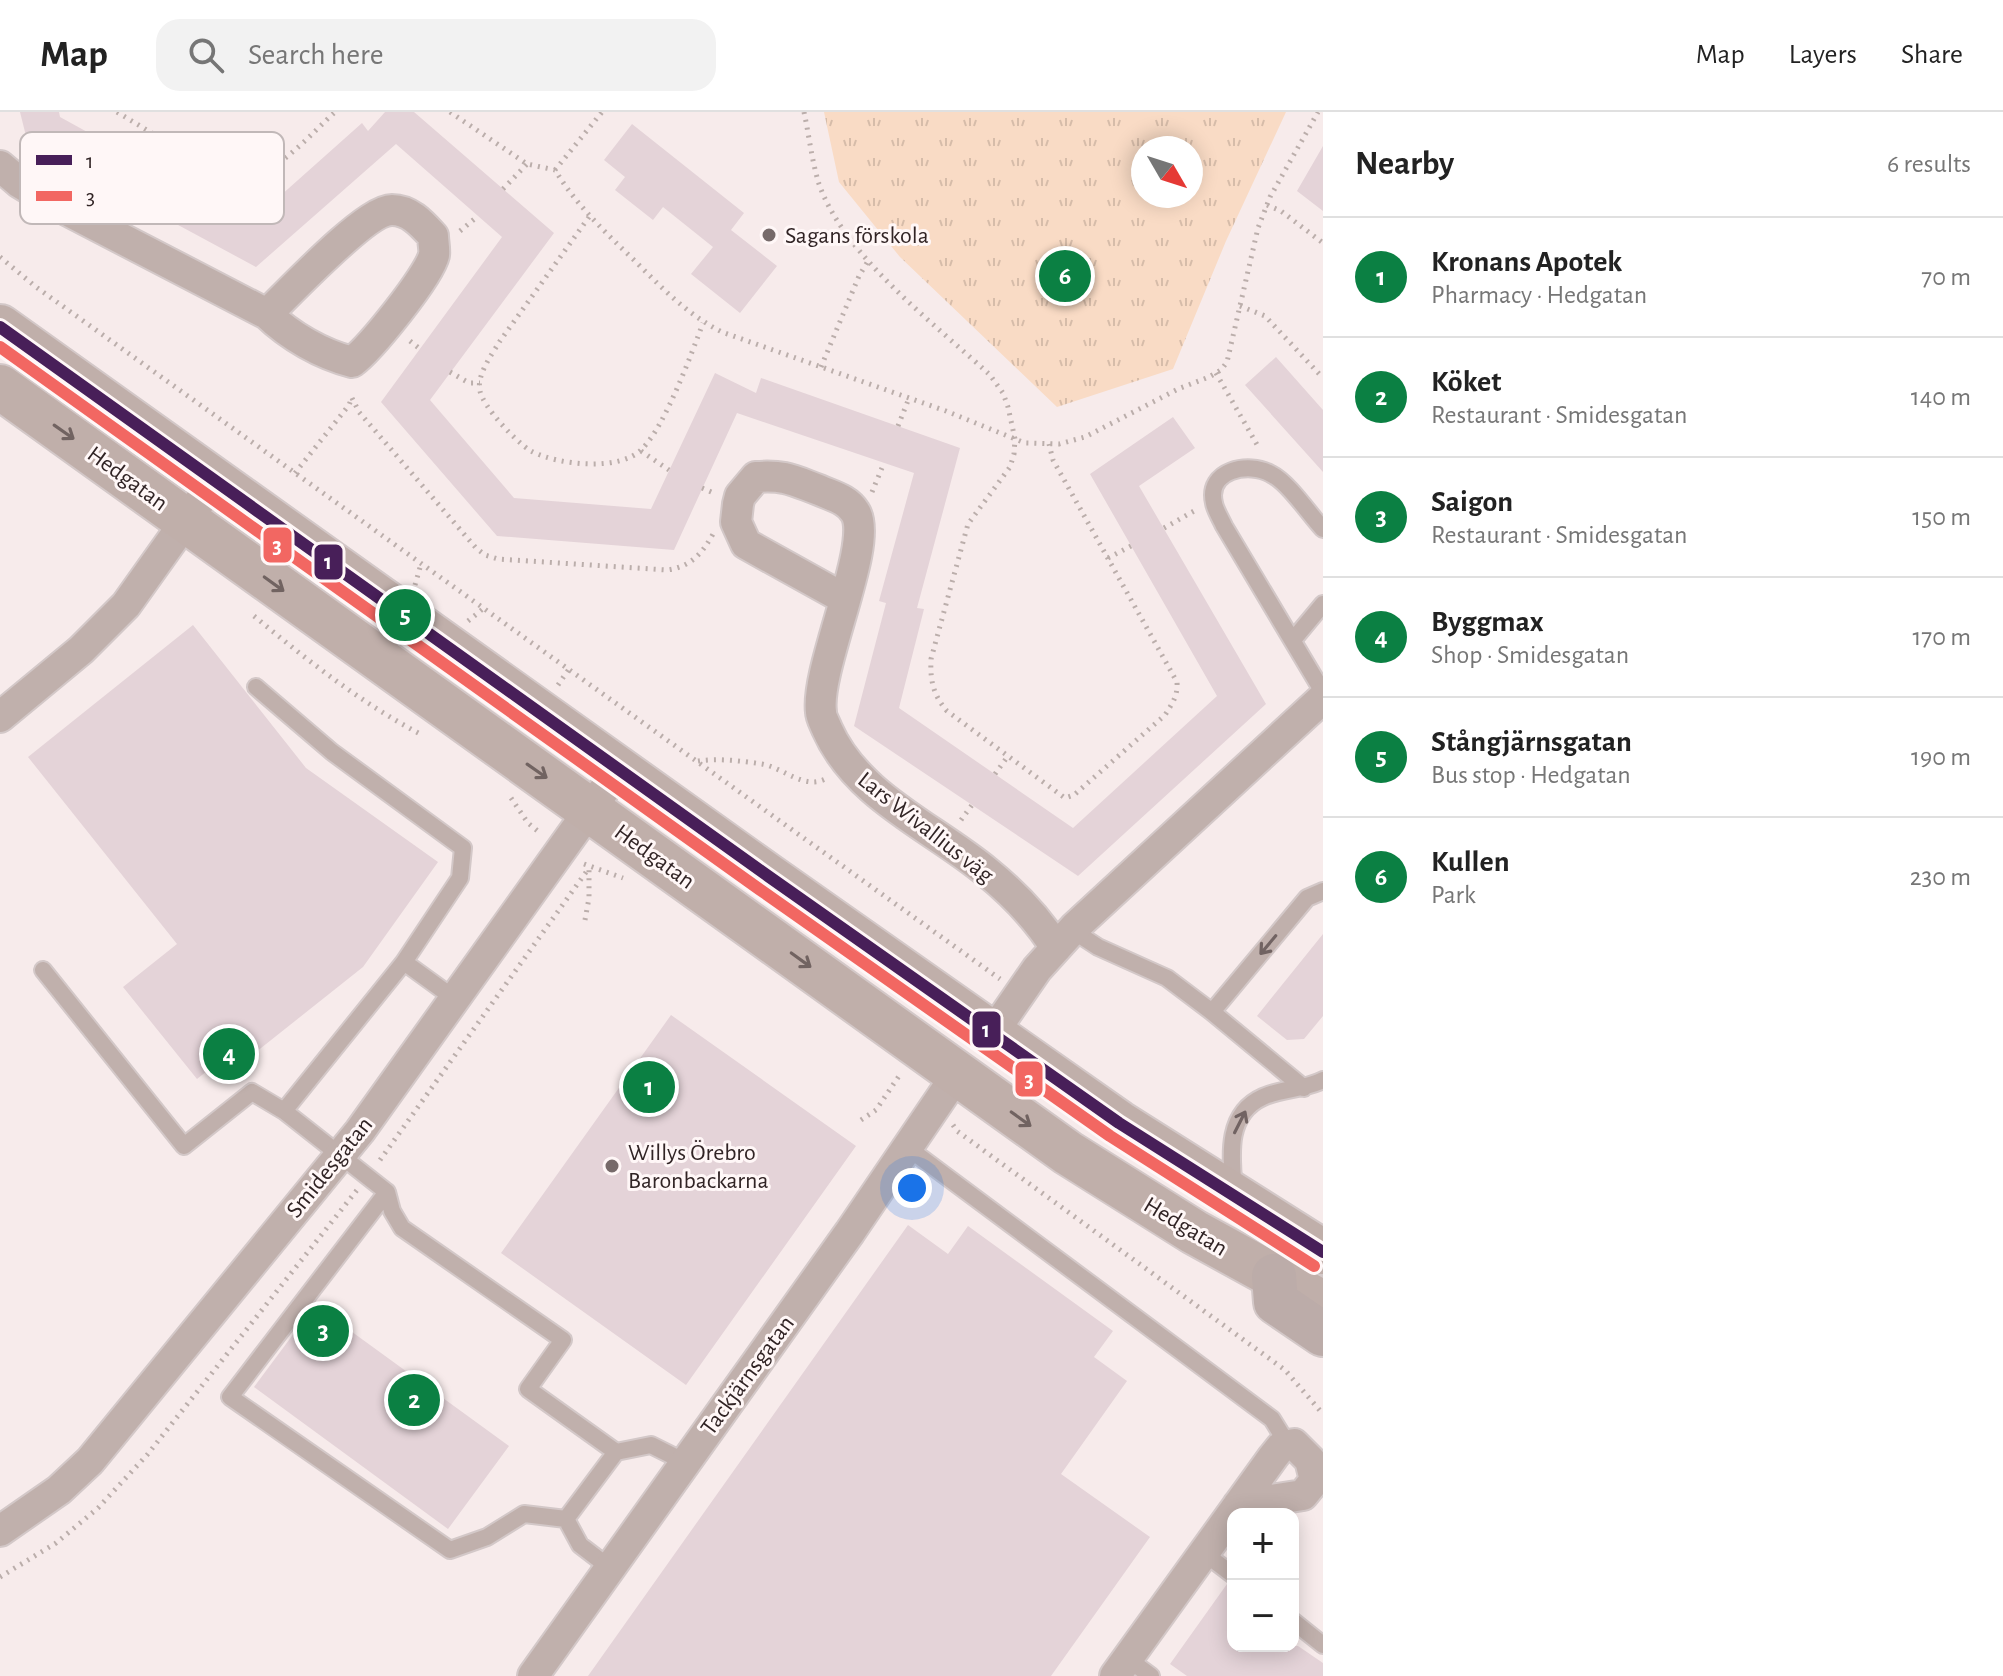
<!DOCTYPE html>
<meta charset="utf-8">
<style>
:root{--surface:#fff;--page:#f2f2f2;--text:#222;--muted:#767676;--line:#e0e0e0;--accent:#0b8043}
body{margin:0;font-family:"Alegreya Sans",sans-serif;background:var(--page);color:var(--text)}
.controls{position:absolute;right:24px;bottom:24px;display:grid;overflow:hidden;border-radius:16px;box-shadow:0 4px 20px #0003}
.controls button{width:72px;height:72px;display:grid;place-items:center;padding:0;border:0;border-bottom:2px solid var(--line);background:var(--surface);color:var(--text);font:40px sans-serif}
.compass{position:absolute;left:1131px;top:24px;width:72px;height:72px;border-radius:50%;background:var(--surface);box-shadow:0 4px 20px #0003;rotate:129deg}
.you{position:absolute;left:912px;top:1076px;width:28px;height:28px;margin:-20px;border:6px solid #fff;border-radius:50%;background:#1a73e8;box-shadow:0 0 0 12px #1a73e833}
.badge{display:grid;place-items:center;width:52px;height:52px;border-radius:50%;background:var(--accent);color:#fff;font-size:26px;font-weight:700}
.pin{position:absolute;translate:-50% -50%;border:4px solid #fff;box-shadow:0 2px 8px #0006}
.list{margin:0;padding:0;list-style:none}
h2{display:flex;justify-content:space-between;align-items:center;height:104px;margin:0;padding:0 32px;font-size:34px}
h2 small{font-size:26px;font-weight:400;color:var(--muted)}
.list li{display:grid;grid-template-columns:52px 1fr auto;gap:24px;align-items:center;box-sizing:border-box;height:120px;padding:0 32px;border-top:2px solid var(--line)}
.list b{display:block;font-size:30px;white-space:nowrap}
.list p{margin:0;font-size:26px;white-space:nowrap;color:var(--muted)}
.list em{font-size:26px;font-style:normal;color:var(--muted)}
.icon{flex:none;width:44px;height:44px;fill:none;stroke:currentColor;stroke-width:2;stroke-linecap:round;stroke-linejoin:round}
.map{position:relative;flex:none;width:1323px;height:1564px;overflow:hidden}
header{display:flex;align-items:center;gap:48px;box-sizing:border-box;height:112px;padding:0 40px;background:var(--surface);border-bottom:2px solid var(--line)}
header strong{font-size:38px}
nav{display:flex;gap:44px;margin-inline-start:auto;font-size:28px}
.search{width:560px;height:72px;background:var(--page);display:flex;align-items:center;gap:20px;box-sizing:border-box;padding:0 28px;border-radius:24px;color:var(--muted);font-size:30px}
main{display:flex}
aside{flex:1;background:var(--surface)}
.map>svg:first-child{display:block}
</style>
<header>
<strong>Map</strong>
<div class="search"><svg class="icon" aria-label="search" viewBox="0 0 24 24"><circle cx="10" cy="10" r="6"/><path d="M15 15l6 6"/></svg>Search here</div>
<nav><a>Map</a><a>Layers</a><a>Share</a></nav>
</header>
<main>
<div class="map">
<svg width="1323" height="1564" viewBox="0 0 1323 1564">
<defs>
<pattern id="grass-tufts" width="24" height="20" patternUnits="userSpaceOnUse" patternTransform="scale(2)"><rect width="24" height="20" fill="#f9dbc5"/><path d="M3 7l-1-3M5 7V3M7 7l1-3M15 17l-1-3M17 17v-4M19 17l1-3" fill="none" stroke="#d6bca9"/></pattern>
</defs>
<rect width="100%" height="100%" fill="#f7ebeb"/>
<path fill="url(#grass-tufts)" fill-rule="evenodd" d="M824 0H1286L1226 129 1173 257 1057 295 900 145 839 70ZM1143 36H1191V84H1143Z"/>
<path fill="#e4d3d8" d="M20 0H59L60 5 251 110 362 11 368 19 385 0H414L554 121 430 288 514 386 651 397 715 261 756 281 761 266 960 336 917 496 924 497 899 596 1073 716 1217 584 1090 362 1173 305 1195 336 1139 374 1266 592 1078 764 854 614 886 491 879 489 914 361 737 301 674 438 497 424 381 290 502 125 396 32 256 155 28 32Z
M632 12 744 101 731 118 777 154 740 201 691 162 713 135 663 95 653 108 615 78 625 65 604 48Z
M1323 34V99L1297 79Z
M1276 245 1323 298V360L1245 273Z
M193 513 306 656 438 750 363 855 256 940 247 927 197 967 123 875 177 832 28 645Z
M1323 822V904L1304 927 1287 928 1257 904Z
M671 903 856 1034 686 1273 501 1141Z
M908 1113 948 1142 968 1114 1113 1219 1094 1245 1127 1269 1061 1362 1150 1425 1051 1564H588Z
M315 1193 509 1334 448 1417 254 1275Z
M1227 1472 1233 1474V1534H1298L1323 1551V1564H1187L1170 1552Z"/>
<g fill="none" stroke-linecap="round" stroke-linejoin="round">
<g stroke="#d3c8c8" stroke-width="20">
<path id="service" d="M1323 417C1309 402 1289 371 1271 362 1249 349 1206 358 1214 391 1215 398 1221 407 1224 414L1323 580
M1293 528 1323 492
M256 575 332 640 463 736 460 766 404 850 455 887
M1072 818 1098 835 1167 866 1212 900
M43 858 184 1034 252 980 284 999
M1304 976 1212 900 1307 786 1323 779
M908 1036 1272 1307 1288 1333
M1234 1079C1231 1045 1225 1002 1263 985 1282 976 1304 978 1323 968
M387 1080 284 999 404 850
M566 1407 616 1340
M1204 1441 1233 1463
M610 1456 580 1433 566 1407 524 1402 487 1425 450 1438 230 1285 387 1080 392 1099 402 1116 563 1228 528 1277 616 1340 651 1333 685 1350
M1293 1509 1323 1533
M1128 1547 1151 1564"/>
</g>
<g stroke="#d3c8c8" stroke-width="34">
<path id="minor" d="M0 54 20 71 53 91 267 202C290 224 321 242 352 250 370 237 429 164 434 143 435 138 433 130 433 124 422 112 410 98 392 98 366 98 289 181 267 202
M845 487 746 432 736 410 738 392 740 384 756 365C786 363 792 368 819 378 832 384 847 387 855 400 875 430 815 556 821 600 821 605 825 612 827 617 857 685 933 715 987 760 1014 782 1038 807 1056 836
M0 605 81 538 126 493 215 368
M992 922 1037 857 1075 815 1323 586
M0 1419 59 1378 90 1349 360 1019 619 657
M533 1564 850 1120 958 961
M1115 1564 1273 1345 1281 1335 1294 1332 1310 1348 1315 1368 1303 1383 1238 1393"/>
</g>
<g stroke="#d3c8c8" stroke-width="48">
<path id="secondary" d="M0 215 768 764 1119 1011 1323 1140
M0 275 1068 1041 1194 1120 1323 1191"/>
</g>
<g stroke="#d3c8c8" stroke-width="48">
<path id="motorway" d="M1274 1164 1276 1190 1323 1222"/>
</g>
<path stroke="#bbaeab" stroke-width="5" stroke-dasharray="2 6" stroke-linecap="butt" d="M117 0 226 66C234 66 243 67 251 65 280 58 313 20 335 0
M450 0 527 52 555 58C577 94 606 121 636 150 663 177 688 203 722 220L946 299 1025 331 1059 332 1085 325 1178 277 1209 265 1221 258 1227 250 1258 116 1270 85 1318 0
M804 0C809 23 812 50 819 72 844 144 935 212 990 263L1003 281 1008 295 1015 327 1014 342 1010 355 968 412 931 547C930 568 933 583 947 599L1065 686 1074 683 1165 603C1172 592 1178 584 1177 570L1053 348 1049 332
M555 58 602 0
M503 77 527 52
M1267 93 1281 99 1323 131
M227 96 244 67
M589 105 500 229C492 242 476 264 480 279 483 295 517 331 531 339 557 353 620 360 642 337 665 314 691 243 703 211
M460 119 478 104
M0 145 36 175 1000 867
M1240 194 1265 204 1323 266
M410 229 420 237
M821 255 859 164 868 149
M450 260 469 271H480
M1216 261 1259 336
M352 286 359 300 476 436 485 443 498 447 667 458C690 455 702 442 713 422
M898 314 909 286
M641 339 669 358
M295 361 349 293 352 285
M702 376 716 382
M872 380 884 351
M1164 416 1194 399
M1108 446 1131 434
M415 473 421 452
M254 504C307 548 361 591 422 623
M468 509 484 496
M558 573 569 557
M698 649C718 646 742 649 762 652 784 656 805 679 827 666
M995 662 1008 644
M511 686 528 711 540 721
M961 708 972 693
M584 752 623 766
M585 808 589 786V757
M861 1008 876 998 901 961
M953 1013 957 1019 1285 1258 1323 1302
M380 1048 589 756
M0 1465 56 1431 98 1396 147 1343 357 1078"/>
<use href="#service" stroke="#c0b0ac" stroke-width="16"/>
<use href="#minor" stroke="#c0b0ac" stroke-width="30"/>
<use href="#secondary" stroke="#c0afaa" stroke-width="44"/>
<use href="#motorway" stroke="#bcaca9" stroke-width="44"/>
<g stroke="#fff7f7" stroke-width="18">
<path id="bus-1" d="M0 215 768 764 1119 1011 1323 1140"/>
</g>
<g stroke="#fff7f7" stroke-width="18">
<path id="bus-2" d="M0 235 759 777 1110 1024 1314 1154"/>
</g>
<use href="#bus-1" stroke="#481f59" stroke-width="12"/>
<use href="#bus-2" stroke="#f26762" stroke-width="12"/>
</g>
<defs><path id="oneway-shaft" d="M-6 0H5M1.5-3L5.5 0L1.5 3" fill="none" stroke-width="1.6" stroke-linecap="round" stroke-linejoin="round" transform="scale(2)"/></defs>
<g stroke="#716361">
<use href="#oneway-shaft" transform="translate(64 320) rotate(35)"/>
<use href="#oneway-shaft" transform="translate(274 472) rotate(36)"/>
<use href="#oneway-shaft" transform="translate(537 659) rotate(35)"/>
<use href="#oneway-shaft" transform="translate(801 848) rotate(36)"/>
<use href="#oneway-shaft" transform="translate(1021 1007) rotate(36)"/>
</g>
<g stroke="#716362">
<use href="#oneway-shaft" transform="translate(1268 833) rotate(130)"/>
<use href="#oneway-shaft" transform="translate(1240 1010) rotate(-63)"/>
</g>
<g fill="#766a6a" stroke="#fff7f7" stroke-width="3">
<circle cx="769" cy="123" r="8"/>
<circle cx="612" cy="1054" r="8"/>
</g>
<g text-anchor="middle" stroke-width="6" stroke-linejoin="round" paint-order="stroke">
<g font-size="24" fill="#312425" stroke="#fff7f7" text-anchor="start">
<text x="785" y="131">Sagans förskola</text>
<text x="628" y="1048">Willys Örebro<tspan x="628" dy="28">Baronbackarna</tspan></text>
</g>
<g font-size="24" fill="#312425" stroke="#fff7f7">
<text transform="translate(128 366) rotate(36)" y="8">Hedgatan</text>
<text transform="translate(926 715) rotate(38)" y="8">Lars Wivallius väg</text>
<text transform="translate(655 744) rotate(36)" y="8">Hedgatan</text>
<text transform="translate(329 1055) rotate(-51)" y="8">Smidesgatan</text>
<text transform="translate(1186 1114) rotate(31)" y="8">Hedgatan</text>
<text transform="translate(747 1263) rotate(-54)" y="8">Tackjärnsgatan</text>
</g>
</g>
<rect x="20" y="20" width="264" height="92" rx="12" fill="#fff7f7" stroke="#c1b8b8" stroke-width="2"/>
<rect x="36" y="43" width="36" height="10" fill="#481f59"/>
<rect x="36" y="79" width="36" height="10" fill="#f26762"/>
<g font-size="22" fill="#312425">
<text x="86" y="56">1</text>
<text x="86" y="92">3</text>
</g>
<g stroke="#fff7f7" stroke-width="3">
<rect x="262" y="414" width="31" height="38" rx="8" fill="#f26762"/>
<rect x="313" y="431" width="31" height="38" rx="8" fill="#481f59"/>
<rect x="971" y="898" width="31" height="39" rx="8" fill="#481f59"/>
<rect x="1014" y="948" width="30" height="38" rx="8" fill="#f26762"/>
</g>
<g font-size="22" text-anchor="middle" font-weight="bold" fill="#fff">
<text x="277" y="441">3</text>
<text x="328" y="457">1</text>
<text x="986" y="925">1</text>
<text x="1029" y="975">3</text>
</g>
</svg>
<div class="controls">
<button>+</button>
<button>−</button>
</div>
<svg class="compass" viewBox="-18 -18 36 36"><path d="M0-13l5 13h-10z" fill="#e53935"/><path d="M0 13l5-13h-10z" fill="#767676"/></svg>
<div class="you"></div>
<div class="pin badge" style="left:649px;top:975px">1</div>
<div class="pin badge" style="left:414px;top:1288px">2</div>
<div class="pin badge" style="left:323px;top:1219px">3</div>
<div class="pin badge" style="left:229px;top:942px">4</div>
<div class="pin badge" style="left:405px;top:503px">5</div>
<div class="pin badge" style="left:1065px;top:164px">6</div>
</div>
<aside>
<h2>Nearby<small>6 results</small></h2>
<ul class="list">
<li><span class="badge">1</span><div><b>Kronans Apotek</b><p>Pharmacy · Hedgatan</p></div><em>70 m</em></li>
<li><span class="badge">2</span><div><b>Köket</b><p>Restaurant · Smidesgatan</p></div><em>140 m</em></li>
<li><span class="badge">3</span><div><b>Saigon</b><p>Restaurant · Smidesgatan</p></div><em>150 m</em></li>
<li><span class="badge">4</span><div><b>Byggmax</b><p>Shop · Smidesgatan</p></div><em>170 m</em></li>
<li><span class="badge">5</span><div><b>Stångjärnsgatan</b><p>Bus stop · Hedgatan</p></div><em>190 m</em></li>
<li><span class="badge">6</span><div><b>Kullen</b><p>Park</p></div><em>230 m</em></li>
</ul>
</aside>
</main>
